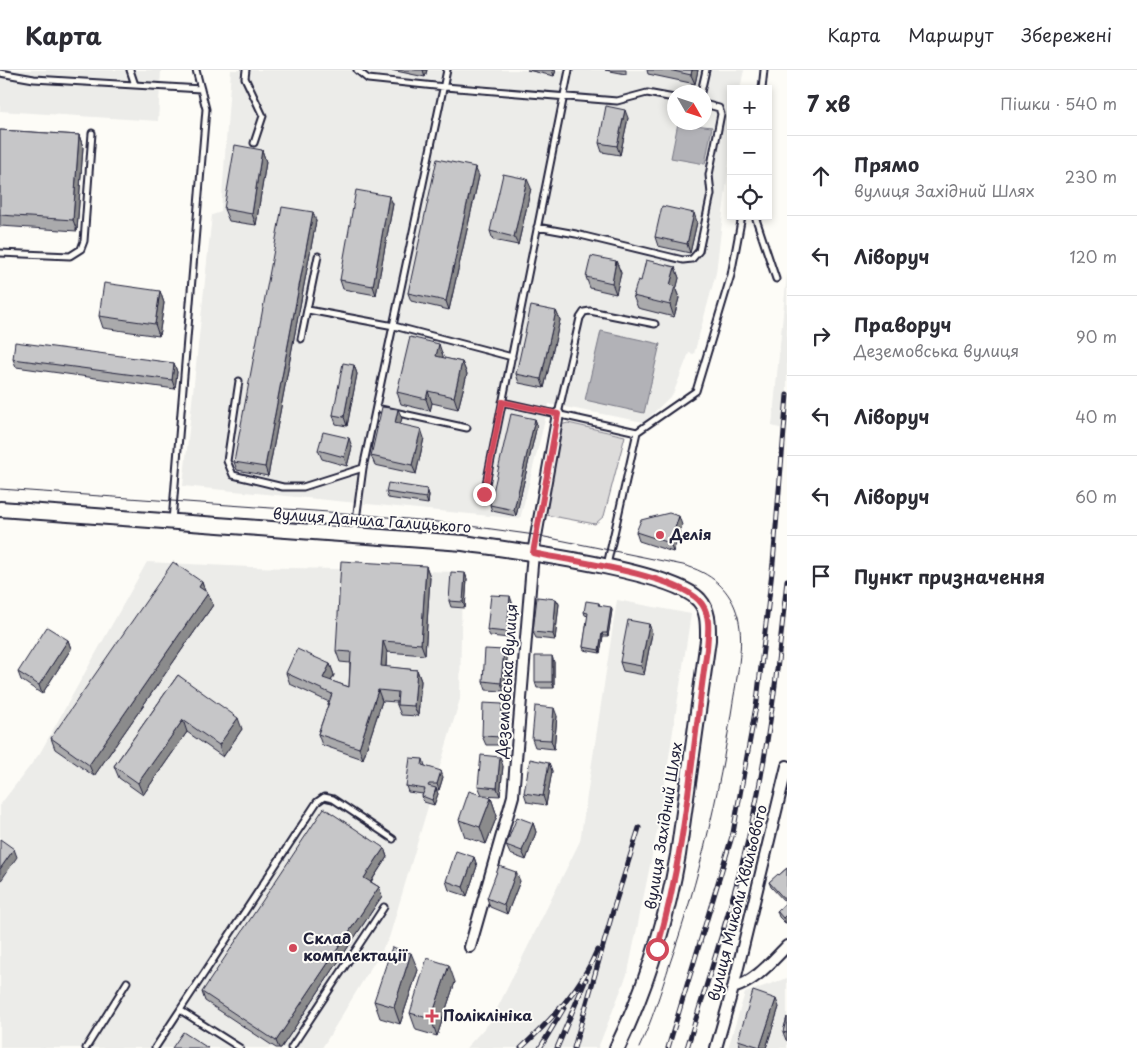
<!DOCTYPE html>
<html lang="uk">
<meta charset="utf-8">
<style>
:root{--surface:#fff;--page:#f7f7f7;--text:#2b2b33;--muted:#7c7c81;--line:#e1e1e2}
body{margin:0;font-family:"Playpen Sans",sans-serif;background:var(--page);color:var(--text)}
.controls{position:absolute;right:15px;top:15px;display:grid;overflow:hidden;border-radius:0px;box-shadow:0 2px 8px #0003}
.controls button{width:45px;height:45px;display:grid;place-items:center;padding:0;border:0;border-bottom:1px solid var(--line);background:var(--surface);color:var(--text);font:25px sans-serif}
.compass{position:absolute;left:667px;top:15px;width:45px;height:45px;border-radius:50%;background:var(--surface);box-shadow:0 2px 8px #0003;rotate:129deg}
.stop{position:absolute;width:15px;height:15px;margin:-11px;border:4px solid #d1495b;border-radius:50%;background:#fff}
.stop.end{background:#d1495b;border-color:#fff;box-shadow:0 1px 5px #0008}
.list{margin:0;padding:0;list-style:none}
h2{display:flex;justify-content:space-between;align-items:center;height:65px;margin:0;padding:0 20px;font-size:21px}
h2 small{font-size:16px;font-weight:400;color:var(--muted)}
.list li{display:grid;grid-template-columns:32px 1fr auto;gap:15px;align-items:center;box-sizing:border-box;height:80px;padding:0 20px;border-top:1px solid var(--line)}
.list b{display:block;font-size:19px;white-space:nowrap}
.list p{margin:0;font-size:16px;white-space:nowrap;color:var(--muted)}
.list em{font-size:16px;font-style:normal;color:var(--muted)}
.icon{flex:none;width:28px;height:28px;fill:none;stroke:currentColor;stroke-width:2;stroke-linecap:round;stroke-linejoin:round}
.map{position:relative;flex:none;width:787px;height:978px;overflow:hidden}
header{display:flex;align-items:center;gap:30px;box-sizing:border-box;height:70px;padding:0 25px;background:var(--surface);border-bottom:1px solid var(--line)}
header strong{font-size:24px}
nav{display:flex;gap:28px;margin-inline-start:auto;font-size:18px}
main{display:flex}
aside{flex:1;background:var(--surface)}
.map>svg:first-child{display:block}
</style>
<header>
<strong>Карта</strong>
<nav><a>Карта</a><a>Маршрут</a><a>Збережені</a></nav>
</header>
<main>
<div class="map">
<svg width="787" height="978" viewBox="0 0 787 978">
<rect width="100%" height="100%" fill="#fdfcf7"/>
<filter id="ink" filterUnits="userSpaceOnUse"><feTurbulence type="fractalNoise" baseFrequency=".02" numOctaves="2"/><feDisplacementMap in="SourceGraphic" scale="10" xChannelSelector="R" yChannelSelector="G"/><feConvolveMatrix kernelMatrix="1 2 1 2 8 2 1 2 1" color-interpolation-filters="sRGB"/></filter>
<g filter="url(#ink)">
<path fill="#ecece9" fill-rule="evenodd" d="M0 0H161L158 51 0 41Z
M231 0H744L740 19H731V76L716 203 694 284 689 283 673 324 644 352 549 334 520 449 183 416 212 145 221 142ZM674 22H704V52H674Z
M787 203V360L772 356Z
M147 492 250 497 462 502 460 629 389 868 322 978H0V735L40 683Z
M617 530 691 544 659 752 628 902 598 978H466L491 951 580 771Z
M787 908V978H728L745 923Z"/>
<path fill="#dddcdb" stroke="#807f8b" d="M568 353 625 366 604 446 595 454 541 444 560 355Z"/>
<path fill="#b2b2b7" stroke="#787885" d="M678 53 712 57 705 94 671 88Z
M601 261 660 274 644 343 585 330Z"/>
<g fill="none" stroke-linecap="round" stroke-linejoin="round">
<g stroke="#22223b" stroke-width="9">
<path id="lane" d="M130 0 135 15
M246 0 245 8 263 46 254 73
M357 0 368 9 445 17 617 31 647 23 674 28
M0 3 34 9 201 19
M762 19 764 0
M701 22 706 0
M755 146 776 209
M537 157 576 164 683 190 692 189 699 181 711 124 709 105 721 44 719 38 704 34
M0 183 70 186 81 179 84 171 92 63
M308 240 394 256 512 287
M301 269 318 186
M239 311 227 391 233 405 283 417H303L363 398
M502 332 637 362
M376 338 467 358
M558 344 580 248 584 242 590 241 655 254
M484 424 569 0
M172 451 206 39 196 0
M354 465 363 398 447 0
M607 495 637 362 696 321 731 205 742 146
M180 940 317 732 324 727 333 729 393 769
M86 978 127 912
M155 978 180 940 240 978
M291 978 384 837"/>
</g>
<g stroke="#22223b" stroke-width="14">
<path id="street" d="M470 877 513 726 533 483 558 344
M733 918C756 911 771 892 787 876
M716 978 733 918 787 696"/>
</g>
<g stroke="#22223b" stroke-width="18">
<path id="secondary" d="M0 439 463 473C509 480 673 500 699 530 709 541 708 556 708 570L678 785C666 853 647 916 617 978"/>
</g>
<use href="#lane" stroke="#fdfcf7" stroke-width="5"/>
<use href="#street" stroke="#fdfcf7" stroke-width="10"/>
<use href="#secondary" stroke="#fdfcf7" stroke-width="14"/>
<path stroke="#22223b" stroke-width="1" d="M0 419 357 444 448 453 535 465 683 495C710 502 731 519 738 547 745 575 736 610 732 638 719 725 699 809 670 893 661 921 652 951 639 978"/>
<g stroke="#22223b" stroke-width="5">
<path id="rail" d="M521 978C550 951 582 918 597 880
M540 978 564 938
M557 978 586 909
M574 978 615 834 639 758
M668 978 733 763 757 631 773 493 787 325
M687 978C708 909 731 840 748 770 768 684 778 597 787 510"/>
</g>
<use href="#rail" stroke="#fdfcf7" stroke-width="3" stroke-dasharray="9" stroke-linecap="butt"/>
</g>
<path fill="#aaaaac" stroke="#22223b" d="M391 0H427L425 7Z
M527 0H556L554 6Z
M605 0H626V4Z
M647 0H698L695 14 648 4Z
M628 48 620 85 602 82 599 73Z
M0 60 79 65 83 77 77 161 0 156Z
M262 80 266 92 256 155 229 151 224 139Z
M479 106 449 240 411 231 408 223Z
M531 118 518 175 493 170 490 161Z
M389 126 393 134 376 225 343 219 340 210Z
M316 151 268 406 237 400 234 392Z
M697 152 690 183 658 176 655 167Z
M616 191 621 203 616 224 590 218 586 207Z
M675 197 679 208 676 220 679 228 674 247 638 238 633 226 641 211Z
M160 221 164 233 159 266 103 258 99 246Z
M556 241 560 250 544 318 519 313 516 304Z
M443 286V288L462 292 467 304 458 339 432 333 430 341 401 334 397 322Z
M13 289 174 293 177 302 175 319 16 297Z
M354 295 357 304 347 356 336 354 333 345Z
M402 348 400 354 424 368 416 404 375 395 371 386Z
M535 349 537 355 516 446 492 441 490 435Z
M352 377 347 396 322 389 318 380Z
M427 419 429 425 428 434 388 428 386 422Z
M682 455 673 482 639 471 636 462Z
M426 496 430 507 425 585 387 582 386 597 417 600 421 611 418 646 401 645 397 635V632L382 631 363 689 322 675 318 664 329 632 290 614 286 603 330 594 334 605 331 611 349 617 350 593 340 592 336 581Z
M465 503 467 509 465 538 451 537 449 531Z
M205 521 208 523 213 535 94 706 55 679 51 668Z
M556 529 559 534 555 570 536 568 533 562Z
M512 532 509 568 490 566 487 560Z
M599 533 600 536 612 540 608 566H603L600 583 584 580 583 577 588 546 585 545 584 542Z
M649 554 652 563 644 605 623 601 620 592Z
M68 570 71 579 42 624 21 610 18 602Z
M504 580 507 589 504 621 486 620 483 611Z
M554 592V618H537L535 612Z
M178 605 242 659 223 687 187 662 143 725 119 708 114 696Z
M505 642 504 675H486L482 666Z
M557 646 554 679 535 677 532 669Z
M423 689 425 696 443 707 439 720H436L438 724 434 735 424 732 422 726 423 724 408 722 406 716Z
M549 693 552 701 546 735 527 732 524 723Z
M503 696 500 726 482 725 478 716Z
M491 728 497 746 486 774 465 767 459 750Z
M533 753 536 762 526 790 510 784 506 775Z
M384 778 387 787 371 812 379 817 382 826 281 978H276L205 931 202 922Z
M474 787 477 796 467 826 449 820 446 811Z
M787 798V852L785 853 779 847 777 841 786 833 771 817 769 812 779 805Z
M520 811 507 844 490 837 487 828Z
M418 900 400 954 380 948 374 931Z
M455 912 437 966 416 960 410 943Z
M779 937 766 978H741L738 970Z
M787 947V971L786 970 783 962Z"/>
<path fill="#8b8b8c" stroke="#22223b" d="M423 0H427L425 7Z
M552 0H556L554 6Z
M692 0H698L695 14 691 5Z
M625 40 628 48 620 85 617 76Z
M79 65 83 77 77 161 73 150Z
M262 80 266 92 256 155 252 144Z
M475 97 479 106 449 240 446 231Z
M527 109 531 118 518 175 514 167Z
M389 126 393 134 376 225 373 216Z
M313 142 316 151 268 406 265 397Z
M694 143 697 152 690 183 687 174Z
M616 191 621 203 616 224 612 213Z
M675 197 679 208 676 220 679 228 674 247 670 235V215Z
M160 221 164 233 159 266 155 254Z
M556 241 560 250 544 318 541 309Z
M439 274 443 286 440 298 436 286Z
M462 292 467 304 458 339 454 327Z
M174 293 177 302 175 319 172 310Z
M354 295 357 304 347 356 344 347Z
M428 321 432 333 430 341 426 329Z
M398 339 402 348 398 362 395 353Z
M535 349 537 355 516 446 514 440Z
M421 359 424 368 416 404 412 395Z
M349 368 352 377 347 396 344 387Z
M427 419 429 425 428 434 426 428Z
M679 446 682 455 673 482 670 473Z
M426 496 430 507 425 585 421 574Z
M465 503 467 509 465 538 463 532Z
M202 512 206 524 199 517Z
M208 523 213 535 94 706 89 695Z
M510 526 512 532 509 568 507 562Z
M556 529 559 534 555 570 553 564Z
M611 537 612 540 608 566 607 563Z
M649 554 652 563 644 605 641 596Z
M602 563 603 566 600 583 599 580Z
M68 570 71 579 42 624 39 615Z
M383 571 387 582 385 607 381 596Z
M504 580 507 589 504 621 501 613Z
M552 586 554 592V618L552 612Z
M330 594 334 605 327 619 323 608Z
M417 600 421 611 418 646 414 636Z
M378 620 382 631 363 689 359 678Z
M502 634 505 642 504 675 501 667Z
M554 638 557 646 554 679 551 670Z
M238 648 242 659 223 687 219 675Z
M183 650 187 662 143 725 138 713Z
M500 687 503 696 500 726 497 718Z
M549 693 552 701 546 735 543 726Z
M441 701 443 707 439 720 437 714Z
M436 718 438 724 434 735 432 730Z
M491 728 497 746 486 774 480 757Z
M533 753 536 762 526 790 522 781Z
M384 778 387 787 368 816 364 808Z
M14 779 17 787 0 812V799Z
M474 787 477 796 467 826 463 817Z
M516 802 520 811 507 844 504 835Z
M379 817 382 826 281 978H279L276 971Z
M787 844V852L785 853 783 848Z
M411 883 418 900 400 954 394 937Z
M449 895 455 912 437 966 431 949Z
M776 929 779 937 766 978H761L760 977Z"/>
<path fill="#c6c6c8" stroke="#22223b" d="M669 0H692L691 5Z
M606 36 625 40 617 76 599 73Z
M0 60 79 65 73 150 0 145Z
M235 75 262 80 252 144 224 139Z
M437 89 475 97 446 231 408 223Z
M503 104 527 109 514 167 490 161Z
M356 120 389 126 373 216 340 210Z
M662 136 694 143 687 174 655 167Z
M282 137 313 142 265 397 234 392Z
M591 186 616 191 612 213 586 207Z
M646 190 675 197 670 215 675 216 670 235 633 226 638 210 641 211Z
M104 213 160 221 155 254 99 246Z
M531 236 556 241 541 309 516 304Z
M410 267 439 274 436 286 462 292 454 327 428 321 426 329 397 322Z
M15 272 174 293 172 310 13 289Z
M343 293 354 295 344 347 333 345Z
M382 337 398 339 395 353 421 359 412 395 371 386Z
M511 344 535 349 514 440 490 435Z
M323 362 349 368 344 387 318 380Z
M388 413 427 419 426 428 386 422Z
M669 443 679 446 670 473 636 462 641 450Z
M341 491 426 496 421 574 383 571 381 596 417 600 414 636 397 635 398 622 378 620 359 678 318 664 332 624 286 603 297 579 330 594 323 608 349 617 351 582 336 581Z
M173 492 202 512 199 517 208 523 89 695 51 668Z
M451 502 465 503 463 532 449 531Z
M491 525 510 526 507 562 487 560Z
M537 527 556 529 553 564 533 562Z
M586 531 599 533 598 535 611 537 607 563H602L599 580 583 577 588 543 584 542Z
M628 550 649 554 641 596 620 592Z
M47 557 68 570 39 615 18 602Z
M485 579 504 580 501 613 483 611Z
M535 586H552V612H535Z
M178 605 238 648 219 675 183 650 138 713 114 696Z
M483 633 502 634 501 667 482 666Z
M535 636 554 638 551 670 532 669Z
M481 685 500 687 497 718 478 716Z
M410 688 423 689 422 695 441 701 437 714H429L428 716 436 718 432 730 422 726 425 719 406 716Z
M530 689 549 693 543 726 524 723Z
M469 721 491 728 480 757 459 750Z
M324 738 384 778 364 808 379 817 276 971 202 922Z
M517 747 533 753 522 781 506 775Z
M0 769 14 779 0 799Z
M456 781 474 787 463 817 446 811Z
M499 796 516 802 504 835 487 828Z
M787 798V832L769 812 778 804 779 805Z
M787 832V844L783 848 777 841Z
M392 877 411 883 394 937 374 931Z
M427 888 449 895 431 949 410 943Z
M753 921 776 929 760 977 738 970Z
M787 947V963L783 962Z
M183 962 208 978H172Z"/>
</g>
<g fill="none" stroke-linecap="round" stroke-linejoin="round" filter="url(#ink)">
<path stroke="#d1495b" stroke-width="6" d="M484 424 502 332 558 344 533 483C569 491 683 505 702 534 711 547 708 564 707 579 692 679 686 782 657 879"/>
</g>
<g fill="#d1495b" stroke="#fdfcf7" stroke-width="2">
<circle cx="660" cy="465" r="5"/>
<circle cx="293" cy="878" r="5"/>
<path d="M429.5 938.5h5v5h5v5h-5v5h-5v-5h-5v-5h5z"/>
</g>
<g text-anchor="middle" stroke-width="4" stroke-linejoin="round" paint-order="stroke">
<g font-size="15" fill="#22223b" stroke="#fdfcf7">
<text transform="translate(372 451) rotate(4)" y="5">вулиця Данила Галицького</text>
<text transform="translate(507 611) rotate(-86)" y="5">Деземовська вулиця</text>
<text transform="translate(664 756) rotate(-81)" y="5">вулиця Західний Шлях</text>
<text transform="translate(738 833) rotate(-76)" y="5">вулиця Миколи Хвильового</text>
</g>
<g font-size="15" font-weight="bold" fill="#22223b" stroke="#fdfcf7" text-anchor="start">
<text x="670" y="470">Делія</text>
<text x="303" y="874">Склад<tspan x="303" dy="17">комплектації</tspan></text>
<text x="443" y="951">Поліклініка</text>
</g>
</g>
</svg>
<div class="controls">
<button>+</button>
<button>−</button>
<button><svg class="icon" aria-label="locate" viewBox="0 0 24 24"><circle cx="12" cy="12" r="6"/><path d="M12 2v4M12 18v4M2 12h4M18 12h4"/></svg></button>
</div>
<svg class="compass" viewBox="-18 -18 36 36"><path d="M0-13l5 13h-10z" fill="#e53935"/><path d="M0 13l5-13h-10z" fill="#7c7c81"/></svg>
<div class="stop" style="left:657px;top:879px"></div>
<div class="stop end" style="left:484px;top:424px"></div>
</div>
<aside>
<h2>7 хв<small>Пішки · 540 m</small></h2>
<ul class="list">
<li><svg class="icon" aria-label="ahead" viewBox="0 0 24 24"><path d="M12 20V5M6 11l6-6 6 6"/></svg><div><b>Прямо</b><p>вулиця Західний Шлях</p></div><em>230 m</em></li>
<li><svg class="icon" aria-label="left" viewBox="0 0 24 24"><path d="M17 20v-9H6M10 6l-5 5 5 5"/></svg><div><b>Ліворуч</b></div><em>120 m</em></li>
<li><svg class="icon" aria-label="right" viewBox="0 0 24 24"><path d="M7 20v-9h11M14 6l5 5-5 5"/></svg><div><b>Праворуч</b><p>Деземовська вулиця</p></div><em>90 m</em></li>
<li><svg class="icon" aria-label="left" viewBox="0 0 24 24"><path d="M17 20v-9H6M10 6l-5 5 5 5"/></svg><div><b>Ліворуч</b></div><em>40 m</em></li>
<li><svg class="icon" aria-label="left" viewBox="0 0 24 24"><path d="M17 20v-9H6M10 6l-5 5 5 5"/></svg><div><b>Ліворуч</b></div><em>60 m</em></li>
<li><svg class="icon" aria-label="arrive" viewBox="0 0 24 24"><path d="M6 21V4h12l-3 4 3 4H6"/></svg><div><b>Пункт призначення</b></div></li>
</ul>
</aside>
</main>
